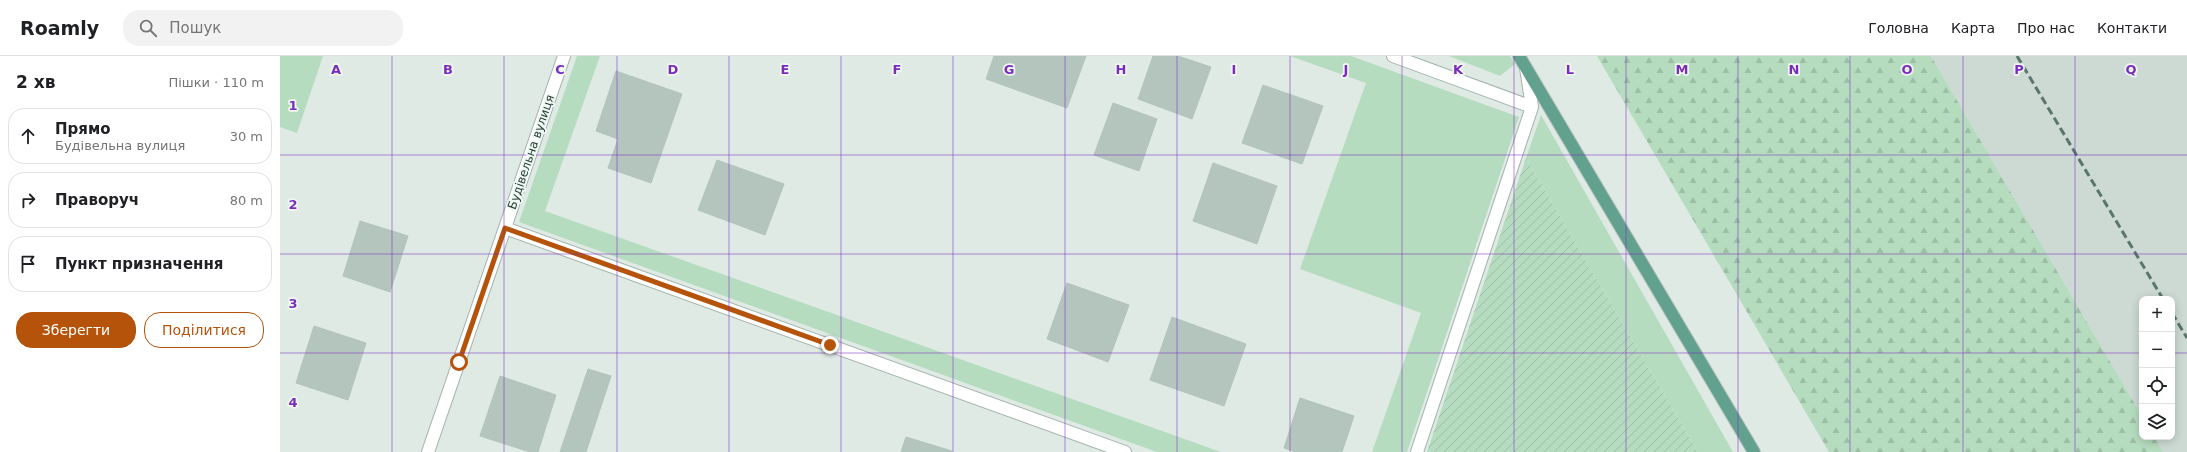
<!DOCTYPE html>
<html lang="uk">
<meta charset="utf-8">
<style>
:root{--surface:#fff;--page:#f2f2f2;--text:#202124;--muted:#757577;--line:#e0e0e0;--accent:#b45309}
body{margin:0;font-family:"DejaVu Sans",sans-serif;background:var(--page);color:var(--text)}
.controls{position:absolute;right:12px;bottom:12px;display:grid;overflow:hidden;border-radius:8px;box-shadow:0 2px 10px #0003}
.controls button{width:36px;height:36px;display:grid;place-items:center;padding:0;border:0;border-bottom:1px solid var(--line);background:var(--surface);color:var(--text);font:20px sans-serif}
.stop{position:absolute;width:12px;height:12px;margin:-9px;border:3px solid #b45309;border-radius:50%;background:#fff}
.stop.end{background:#b45309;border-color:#fff;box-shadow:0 1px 4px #0008}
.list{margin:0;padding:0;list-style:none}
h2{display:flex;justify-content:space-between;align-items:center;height:52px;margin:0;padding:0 16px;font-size:17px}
h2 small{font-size:13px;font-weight:400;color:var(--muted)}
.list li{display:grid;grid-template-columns:26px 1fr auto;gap:12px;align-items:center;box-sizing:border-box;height:56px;margin:0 8px 8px;padding:0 8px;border:1px solid var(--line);border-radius:16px}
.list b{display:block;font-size:15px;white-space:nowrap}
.list p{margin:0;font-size:13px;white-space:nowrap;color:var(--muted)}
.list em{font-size:13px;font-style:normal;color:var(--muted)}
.actions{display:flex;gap:8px;padding:12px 16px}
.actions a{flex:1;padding:9px 0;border:1px solid var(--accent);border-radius:16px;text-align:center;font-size:14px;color:var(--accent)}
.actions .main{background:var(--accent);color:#fff}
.icon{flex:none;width:22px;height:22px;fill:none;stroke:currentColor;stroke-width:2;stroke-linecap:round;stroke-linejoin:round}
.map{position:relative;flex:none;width:1907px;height:396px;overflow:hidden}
header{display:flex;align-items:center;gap:24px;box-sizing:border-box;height:56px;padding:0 20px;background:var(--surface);border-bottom:1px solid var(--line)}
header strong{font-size:19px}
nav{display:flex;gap:22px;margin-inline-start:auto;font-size:14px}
.search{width:280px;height:36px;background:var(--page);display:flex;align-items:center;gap:10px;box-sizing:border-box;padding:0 14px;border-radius:16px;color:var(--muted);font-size:15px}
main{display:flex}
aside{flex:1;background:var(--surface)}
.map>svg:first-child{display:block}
</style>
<header>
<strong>Roamly</strong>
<div class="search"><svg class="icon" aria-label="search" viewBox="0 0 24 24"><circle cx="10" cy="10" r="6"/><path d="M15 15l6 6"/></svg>Пошук</div>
<nav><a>Головна</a><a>Карта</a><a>Про нас</a><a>Контакти</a></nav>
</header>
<main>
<aside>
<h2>2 хв<small>Пішки · 110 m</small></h2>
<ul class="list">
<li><svg class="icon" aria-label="ahead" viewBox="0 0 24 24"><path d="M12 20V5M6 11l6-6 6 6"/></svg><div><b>Прямо</b><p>Будівельна вулиця</p></div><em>30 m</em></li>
<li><svg class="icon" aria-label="right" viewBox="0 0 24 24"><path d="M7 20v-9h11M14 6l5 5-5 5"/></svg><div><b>Праворуч</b></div><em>80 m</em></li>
<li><svg class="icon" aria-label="arrive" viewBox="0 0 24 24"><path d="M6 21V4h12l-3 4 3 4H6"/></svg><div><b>Пункт призначення</b></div></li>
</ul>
<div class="actions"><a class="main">Зберегти</a><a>Поділитися</a></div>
</aside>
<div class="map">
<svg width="1907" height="396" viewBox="0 0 1907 396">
<defs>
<pattern id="forest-firs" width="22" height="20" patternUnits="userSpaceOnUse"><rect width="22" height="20" fill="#b6dcbf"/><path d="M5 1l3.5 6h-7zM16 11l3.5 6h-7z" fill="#9cbea5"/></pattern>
<pattern id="garden-furrows" width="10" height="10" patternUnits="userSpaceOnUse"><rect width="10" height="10" fill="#b6dcbf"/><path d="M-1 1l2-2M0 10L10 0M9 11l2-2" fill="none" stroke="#9cbea5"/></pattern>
</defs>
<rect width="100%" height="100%" fill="#dfeae5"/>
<path fill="#cddad3" d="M1651 0H1907V396H1883L1874 381H1892V243H1862V360Z"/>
<path fill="#b6dcbf" d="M0 0H43L17 77 0 71Z
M297 0H320L265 155 941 396H877L239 166Z
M1010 0H1071L1239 61 1127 396H1092L1141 257 1020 213 1086 27Z
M1169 0H1230L1235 8 1220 20Z
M1261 59 1453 396H1418L1246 102Z"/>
<path fill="url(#forest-firs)" d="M1317 0H1651L1862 360V381H1874L1883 396H1549Z"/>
<path fill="url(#garden-furrows)" d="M1246 102 1418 396H1147Z"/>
<path fill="#b4c5bd" stroke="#b1c4bb" d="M714 0H806L787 52 706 23Z
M873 0H898L931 11 912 63 858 43Z
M336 15 402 38 371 127 328 112 338 83 316 75Z
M983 29 1043 50 1022 108 962 87Z
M833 47 877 63 859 115 814 99Z
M437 104 504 128 485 179 418 154Z
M933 107 997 130 977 188 913 165Z
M80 165 128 180 110 236 63 220Z
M787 227 849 249 828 306 767 283Z
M892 261 966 288 944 350 870 324Z
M34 270 86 287 68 344 16 327Z
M308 313 331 320 306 396H280Z
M220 320 276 339 258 396H250L200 380Z
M1020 342 1074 360 1062 396H1016L1004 392Z
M626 381 672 395V396H621Z"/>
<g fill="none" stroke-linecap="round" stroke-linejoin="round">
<g stroke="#a2b2ac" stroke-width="14">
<path id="minor" d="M1113 0 1252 51
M225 172 845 396
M148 396 284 0
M1137 396 1252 51 1246 12"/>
</g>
<g stroke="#bcc4c2" stroke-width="14">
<path id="major" d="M1239 0 1474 396"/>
</g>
<use href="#minor" stroke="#fff" stroke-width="12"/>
<use href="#major" stroke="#62a18e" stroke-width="12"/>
<path stroke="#59766d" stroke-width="3" stroke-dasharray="8 4" stroke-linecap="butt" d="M1737 0 1883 243
M1892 257 1907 282"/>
</g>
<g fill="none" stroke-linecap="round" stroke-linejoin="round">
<path stroke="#b45309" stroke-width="5" d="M179 306 225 172 550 289"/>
</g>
<path fill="none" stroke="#7b2cbf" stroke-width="1" stroke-opacity="0.55" d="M112 0V396M224 0V396M337 0V396M449 0V396M561 0V396M673 0V396M785 0V396M897 0V396M1010 0V396M1122 0V396M1234 0V396M1346 0V396M1458 0V396M1570 0V396M1683 0V396M1795 0V396M0 99H1907M0 198H1907M0 297H1862M1892 297H1907"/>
<g text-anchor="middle" stroke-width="3.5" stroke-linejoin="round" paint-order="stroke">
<g font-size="12" fill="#1f3a32" stroke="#eff7f3">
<text transform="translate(251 96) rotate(-71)" y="4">Будівельна вулиця</text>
</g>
</g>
<g font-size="13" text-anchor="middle" font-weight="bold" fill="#7b2cbf" stroke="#eff7f3" stroke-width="3.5" stroke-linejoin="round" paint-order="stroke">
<text x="56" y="18">A</text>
<text x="168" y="18">B</text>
<text x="280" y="18">C</text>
<text x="393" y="18">D</text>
<text x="505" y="18">E</text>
<text x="617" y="18">F</text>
<text x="729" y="18">G</text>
<text x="841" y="18">H</text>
<text x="954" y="18">I</text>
<text x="1066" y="18">J</text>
<text x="1178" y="18">K</text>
<text x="1290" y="18">L</text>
<text x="1402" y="18">M</text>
<text x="1514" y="18">N</text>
<text x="1627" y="18">O</text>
<text x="1739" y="18">P</text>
<text x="1851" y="18">Q</text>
<text x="13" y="54">1</text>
<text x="13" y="153">2</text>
<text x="13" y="252">3</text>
<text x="13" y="351">4</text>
</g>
</svg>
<div class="controls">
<button>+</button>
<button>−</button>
<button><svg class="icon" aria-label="locate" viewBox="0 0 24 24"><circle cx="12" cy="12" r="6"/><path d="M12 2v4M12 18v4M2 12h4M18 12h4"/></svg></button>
<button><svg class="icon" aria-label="layers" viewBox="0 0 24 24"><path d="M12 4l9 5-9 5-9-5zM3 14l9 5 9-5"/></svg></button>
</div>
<div class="stop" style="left:179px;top:306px"></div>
<div class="stop end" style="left:550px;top:289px"></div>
</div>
</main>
